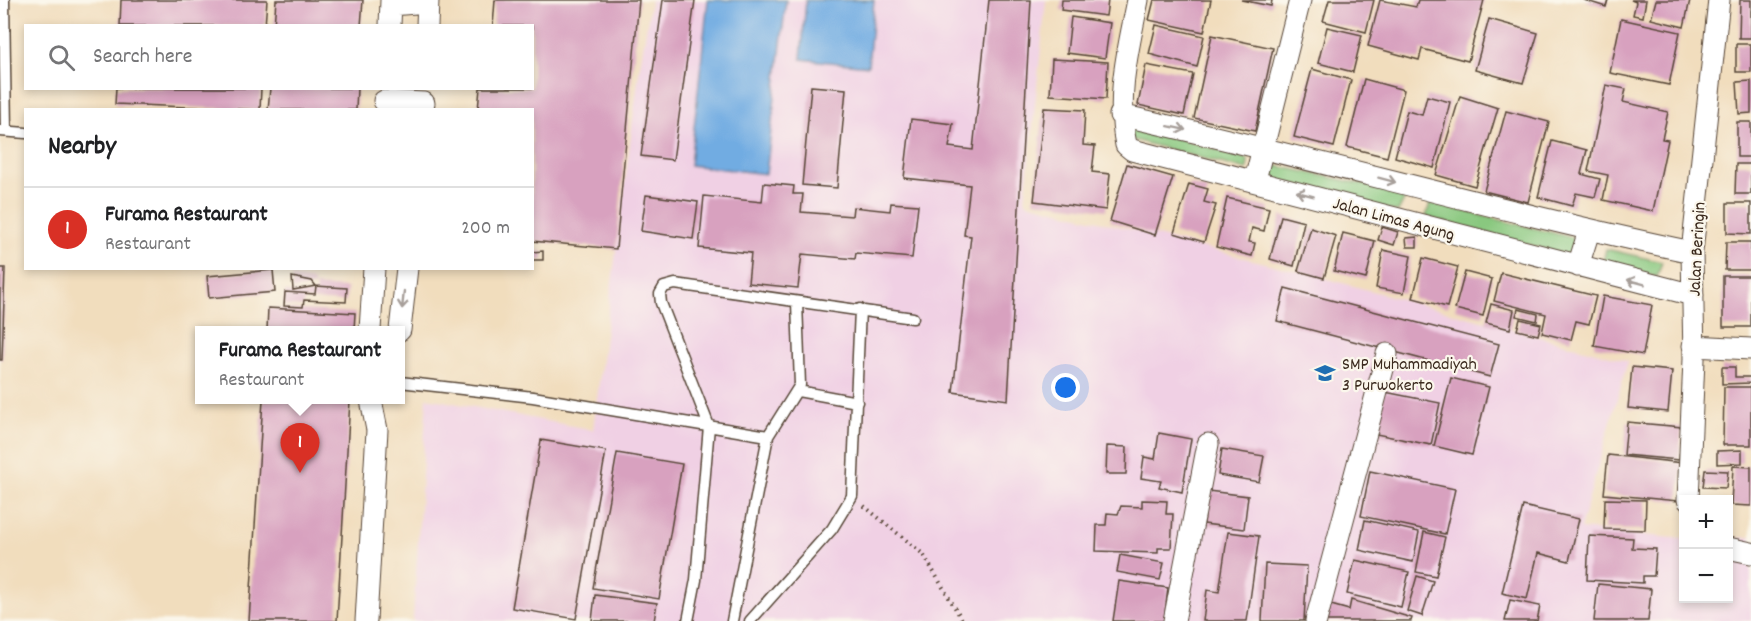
<!DOCTYPE html>
<meta charset="utf-8">
<style>
:root{--surface:#fff;--page:#f6f6f6;--text:#202124;--muted:#757577;--line:#e0e0e0;--accent:#d93025}
body{margin:0;font-family:Dekko,sans-serif;background:var(--page);color:var(--text)}
.controls{position:absolute;right:18px;bottom:18px;display:grid;overflow:hidden;border-radius:0px;box-shadow:0 3px 9px #0003}
.controls button{width:54px;height:54px;display:grid;place-items:center;padding:0;border:0;border-bottom:2px solid var(--line);background:var(--surface);color:var(--text);font:30px sans-serif}
.you{position:absolute;left:1066px;top:388px;width:21px;height:21px;margin:-15px;border:4px solid #fff;border-radius:50%;background:#1a73e8;box-shadow:0 0 0 9px #1a73e833}
.badge{display:grid;place-items:center;width:39px;height:39px;border-radius:50%;background:var(--accent);color:#fff;font-size:20px;font-weight:700}
.pin{position:absolute;translate:-50% -50px;filter:drop-shadow(0 2px 3px #0008)}
.pin::after{content:'';position:absolute;top:32px;width:21px;height:18px;background:inherit;clip-path:polygon(0 0,100% 0,50% 100%)}
.popup{position:absolute;left:195px;top:326px;width:210px;height:78px;box-sizing:border-box;display:grid;place-content:center;border-radius:0px;background:var(--surface);filter:drop-shadow(0 2px 4px #0005);font-size:20px;white-space:nowrap;color:var(--muted)}
.popup b{font-size:22px;color:var(--text)}
.popup::after{content:'';position:absolute;left:50%;top:100%;margin-left:-12px;border:12px solid transparent;border-top-color:var(--surface)}
.list{margin:0;padding:0;list-style:none}
h2{display:flex;justify-content:space-between;align-items:center;height:78px;margin:0;padding:0 24px;font-size:26px}
h2 small{font-size:20px;font-weight:400;color:var(--muted)}
.list li{display:grid;grid-template-columns:39px 1fr auto;gap:18px;align-items:center;box-sizing:border-box;height:84px;padding:0 24px;border-top:2px solid var(--line)}
.list b{display:block;font-size:22px;white-space:nowrap}
.list p{margin:0;font-size:20px;white-space:nowrap;color:var(--muted)}
.list em{font-size:20px;font-style:normal;color:var(--muted)}
.icon{flex:none;width:33px;height:33px;fill:none;stroke:currentColor;stroke-width:2;stroke-linecap:round;stroke-linejoin:round}
.map{position:relative;flex:none;width:1751px;height:621px;overflow:hidden}
.search{position:absolute;background:var(--surface);box-shadow:0 3px 9px #0003;left:24px;top:24px;width:510px;height:66px;display:flex;align-items:center;gap:15px;box-sizing:border-box;padding:0 21px;border-radius:0px;color:var(--muted);font-size:22px}
.panel{position:absolute;background:var(--surface);box-shadow:0 3px 9px #0003;left:24px;top:108px;width:510px;height:162px;border-radius:0px}
.map>svg:first-child{display:block}
</style>
<div class="map">
<svg width="1751" height="621" viewBox="0 0 1751 621">
<rect width="100%" height="100%" fill="#fbf7ec"/>
<filter id="ink" filterUnits="userSpaceOnUse"><feTurbulence type="fractalNoise" baseFrequency=".0167" numOctaves="2"/><feDisplacementMap in="SourceGraphic" scale="12" xChannelSelector="R" yChannelSelector="G"/><feConvolveMatrix kernelMatrix="1 2 1 2 8 2 1 2 1" color-interpolation-filters="sRGB"/></filter>
<filter id="wash" filterUnits="userSpaceOnUse"><feTurbulence type="fractalNoise" baseFrequency=".008" numOctaves="4" result="noise"/><feDisplacementMap in="SourceGraphic" scale="24" xChannelSelector="R" yChannelSelector="G"/><feGaussianBlur stdDeviation="1.35" result="paint"/><feColorMatrix in="noise" values="0 0 0 0 0 0 0 0 0 0 0 0 0 0 0 0 0 1.4 0 .05"/><feComposite in="paint" operator="in"/></filter>
<g filter="url(#wash)">
<rect width="100%" height="100%" fill="#f1ddbd"/>
<path fill="#f0d0e4" d="M651 0H1046L1025 200 1027 203 1324 278 1628 361 1580 529 1683 539 1684 598H1728L1729 539 1751 537V621H413L427 398 593 430 639 73Z"/>
<path fill="#89c87f" stroke="#62794e" stroke-width="1.5" d="M1132 125 1248 159 1247 170 1130 139Z
M1273 165 1407 194 1398 212 1272 179Z
M1430 203 1574 238 1571 256 1426 217Z
M1606 249 1662 262 1657 277 1603 262Z"/>
<path fill="#71ace2" stroke="#566b80" stroke-width="1.5" d="M708 0H786L766 174 690 165Z
M806 0H874L868 66 801 59Z"/>
<g id="blocks">
<path fill="#d8a1bf" d="M121 0H267L265 26H120Z
M276 0H363L361 26H274Z
M495 0H639L616 249 532 241V110H478L480 88H532V26H493Z
M663 0H695L673 160 641 156Z
M989 0H1031L1008 400 953 392 971 236 964 235 970 185 904 178 911 119 953 124 949 147 973 150Z
M1062 0H1108L1106 16 1061 10Z
M1154 0H1211L1204 32 1149 20Z
M1241 0H1272L1271 6Z
M1329 0H1374L1366 32 1323 21Z
M1380 0 1416 7 1418 0H1484L1468 61 1422 49 1419 60 1368 46Z
M1584 0H1608L1606 7Z
M1646 0 1643 17 1633 15 1636 2 1631 0Z
M1656 0H1690L1684 27 1651 19Z
M1740 0H1751V38H1739Z
M1071 17 1110 23 1105 58 1067 53Z
M1489 19 1538 33 1523 83 1475 70Z
M1621 19 1680 32 1669 85 1610 73Z
M1156 25 1204 36 1197 67 1149 54Z
M1327 27 1362 35 1353 72 1318 63Z
M1212 35 1273 48 1255 131 1194 118Z
M1736 44H1751V72H1736Z
M1052 59 1108 62 1106 99 1050 95Z
M1146 65 1193 74 1184 115 1138 105Z
M1312 69 1351 80 1334 147 1294 137Z
M1364 79 1404 90 1387 157 1347 147Z
M1751 81V113L1739 114 1737 82Z
M1606 85 1626 89 1623 102 1668 112 1662 139 1668 140 1653 211 1603 200 1608 175 1588 171Z
M811 86 846 89 837 188 802 185Z
M116 88H261L260 110 115 104Z
M270 88H357L356 110H268Z
M1427 96 1450 102 1434 168 1395 157 1407 111 1422 115Z
M1460 96 1498 108 1475 186 1436 175Z
M1044 108 1085 110 1083 145 1095 146 1092 172 1110 174 1106 210 1034 201Z
M1506 111 1549 122 1528 202 1484 191Z
M1737 122H1751V157H1737Z
M1552 141 1587 150 1581 174 1600 179 1595 197 1576 193 1572 206 1538 197Z
M1127 164 1173 177 1155 235 1110 221Z
M1736 164H1751V194H1735Z
M764 183 794 186 793 194H803L801 212 852 216 853 207 890 211 891 203 918 205 912 258 856 253 855 259 802 254 798 288 748 283 751 253 699 248 704 196 762 202Z
M1189 184 1208 189 1204 202 1216 205 1204 242 1174 233Z
M646 195 698 202 693 239 641 231Z
M1227 198 1269 208 1264 231 1252 228 1249 242 1255 243 1252 256 1216 247Z
M1727 203H1751V234L1727 233Z
M1281 216 1304 222 1294 266 1270 259Z
M1382 227 1398 232 1394 245 1378 240Z
M1311 228 1336 236 1324 278 1298 271Z
M1343 233 1375 241 1366 279 1334 271Z
M1417 237V247H1407L1406 238Z
M1726 242H1751V270H1725Z
M1383 250 1411 256 1404 293 1376 288Z
M543 251V260H532V252Z
M1423 258 1458 267 1447 307 1413 298Z
M0 268H5L2 360H0Z
M273 270 275 292 209 298 207 276Z
M1465 272 1492 279 1483 316 1455 309Z
M1501 273 1596 296 1589 324 1576 321 1571 340 1542 333 1546 314 1494 301Z
M1723 276H1751V327H1723Z
M292 277 312 281 316 286 293 290Z
M316 286 347 288 346 302 304 300 303 307 284 306 285 292 315 294Z
M1285 288 1499 344 1490 377 1277 321Z
M1603 296 1652 305 1643 355 1594 346Z
M1491 304 1514 310 1510 329 1486 323Z
M268 308 355 313 354 330H267Z
M1518 309 1538 314 1537 321 1516 316Z
M1520 319 1541 324 1538 335 1517 330Z
M1632 367 1672 371 1668 412 1628 408Z
M1722 367H1735V377H1751V383L1722 384Z
M1451 378 1489 387 1472 455 1434 446Z
M1724 387H1751V445H1723Z
M1385 392 1440 403 1431 445 1376 434Z
M263 400H350L337 621H249Z
M1627 422 1682 427 1679 460 1624 455Z
M1159 433 1191 439 1182 492 1159 487 1161 481 1141 478 1144 457 1155 459Z
M541 440 606 451 576 619 512 608Z
M1107 446 1127 447 1126 474H1106Z
M1222 449 1264 456 1259 482 1218 475Z
M1742 450V463L1717 464V451Z
M617 453 682 464 659 599 593 588Z
M1608 455 1683 463 1678 501 1604 494Z
M1733 466 1751 467V506L1731 505Z
M1705 470 1728 471 1726 488 1703 487Z
M1370 471 1455 489 1445 534 1361 516Z
M1208 491 1248 496 1244 529 1204 524Z
M1605 499 1646 500 1645 530 1604 529Z
M1142 500 1167 501 1166 514H1173L1171 548H1158V553L1096 551 1097 525H1106L1107 513 1118 514 1121 506 1142 507Z
M1523 506 1579 519 1569 561 1538 553 1527 599 1502 593Z
M1365 520 1419 532 1413 562 1359 550Z
M1228 532 1259 536 1247 621H1203L1207 590 1219 592Z
M1424 532 1445 537 1436 576 1416 572Z
M1589 536 1633 538 1632 548 1656 549 1654 576H1643V583L1587 580Z
M1120 555 1164 563 1160 580 1117 572Z
M1355 560 1409 572 1401 607 1347 594Z
M1265 564 1307 566 1304 621H1262Z
M1417 576 1433 581 1422 616 1407 611Z
M1119 581 1168 588 1164 621H1113Z
M1598 584 1651 589 1648 621H1594Z
M595 595 657 603 654 621H592Z
M1351 600 1412 618 1411 621H1327L1331 605 1349 610Z
M1510 600 1540 606 1537 621H1505Z"/>
</g>
</g>
<g filter="url(#ink)">
<use href="#blocks" fill-opacity="0" stroke="#564536" stroke-width="1.5"/>
<g fill="none" stroke-linecap="round" stroke-linejoin="round">
<g stroke="#564536" stroke-width="13">
<path id="service" d="M4 0 6 131
M0 131 26 133
M400 382 533 397 768 436 732 621
M798 391 857 402
M768 436 800 385 797 302
M688 621 696 580 709 426 661 303 660 294 664 287 675 284 913 318
M750 621 832 529 852 496 860 309"/>
</g>
<g stroke="#564536" stroke-width="23">
<path id="minor" d="M1138 0C1128 51 1116 94 1126 145L1132 150 1693 295
M391 5 428 2
M390 26 391 0
M427 26 428 0
M384 101 424 103
M1120 115C1312 157 1500 212 1692 252
M1255 180 1300 0
M1578 266 1589 231
M370 330 374 268
M400 330 407 268
M1693 346 1751 349
M1688 500 1694 359 1692 252 1719 0
M1728 548 1751 553
M366 621 377 430 371 400
M1174 621 1208 444
M1316 621 1387 354"/>
</g>
<path stroke="#564536" stroke-width="4" stroke-dasharray="1.5 4.5" stroke-linecap="butt" d="M864 506 923 554 963 621"/>
<use href="#service" stroke="#fff" stroke-width="10"/>
<use href="#minor" stroke="#fff" stroke-width="21"/>
</g>
<defs><path id="oneway-shaft" d="M-6 0H5M1.5-3L5.5 0L1.5 3" fill="none" stroke-width="1.6" stroke-linecap="round" stroke-linejoin="round" transform="scale(1.5)"/></defs>
<g stroke="#a79f9a">
<use href="#oneway-shaft" transform="translate(1177 128) rotate(12)"/>
<use href="#oneway-shaft" transform="translate(1387 180) rotate(15)"/>
<use href="#oneway-shaft" transform="translate(1305 194) rotate(-165)"/>
<use href="#oneway-shaft" transform="translate(1636 282) rotate(-165)"/>
<use href="#oneway-shaft" transform="translate(403 300) rotate(96)"/>
</g>
</g>
<defs>
<g id="school-bare" transform="scale(1.62)"><path d="M0-5L7-2L0 1L-7-2ZM-4 1L0 2.5L4 1V4Q0 6-4 4Z" fill="#1f6fb2" stroke="#fbf7ec" stroke-width="2.5" paint-order="stroke"/></g>
</defs>
<g fill-rule="evenodd">
<use href="#school-bare" x="1325" y="373"/>
</g>
<g text-anchor="middle" stroke-width="4.5" stroke-linejoin="round" paint-order="stroke">
<g font-size="18" fill="#3b2a1e" stroke="#fbf7ec">
<text transform="translate(1394 218) rotate(15)" y="6">Jalan Limas Agung</text>
<text transform="translate(1696 249) rotate(-87)" y="6">Jalan Beringin</text>
</g>
<g font-size="18" fill="#3b2a1e" stroke="#fbf7ec" text-anchor="start">
<text x="1342" y="369">SMP Muhammadiyah<tspan x="1342" dy="21">3 Purwokerto</tspan></text>
</g>
</g>
</svg>
<div class="controls">
<button>+</button>
<button>−</button>
</div>
<div class="you"></div>
<div class="pin badge" style="left:300px;top:473px">1</div>
<div class="popup"><b>Furama Restaurant</b>Restaurant</div>
<div class="search"><svg class="icon" aria-label="search" viewBox="0 0 24 24"><circle cx="10" cy="10" r="6"/><path d="M15 15l6 6"/></svg>Search here</div>
<section class="panel">
<h2>Nearby<small></small></h2>
<ul class="list">
<li><span class="badge">1</span><div><b>Furama Restaurant</b><p>Restaurant</p></div><em>200 m</em></li>
</ul>
</section>
</div>
